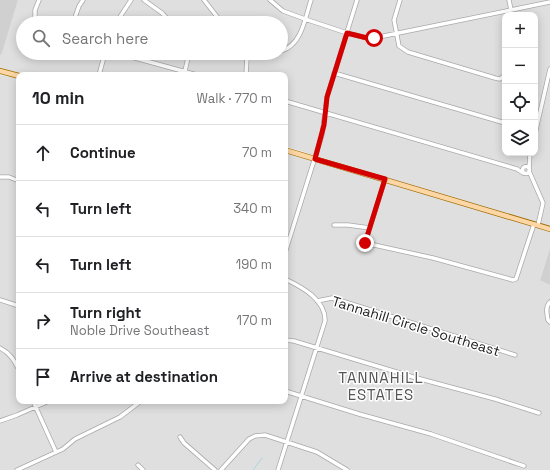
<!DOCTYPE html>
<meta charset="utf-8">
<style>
:root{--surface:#fff;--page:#f2f2f2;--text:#202124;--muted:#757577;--line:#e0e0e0}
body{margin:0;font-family:"Space Grotesk",sans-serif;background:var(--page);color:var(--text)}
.controls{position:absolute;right:12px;top:12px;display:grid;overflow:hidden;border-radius:8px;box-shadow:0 2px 10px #0003}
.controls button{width:36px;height:36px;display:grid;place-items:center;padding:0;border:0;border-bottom:1px solid var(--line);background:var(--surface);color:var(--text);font:20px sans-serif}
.stop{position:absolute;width:12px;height:12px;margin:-9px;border:3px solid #d40000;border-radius:50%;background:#fff}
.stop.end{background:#d40000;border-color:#fff;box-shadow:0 1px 4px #0008}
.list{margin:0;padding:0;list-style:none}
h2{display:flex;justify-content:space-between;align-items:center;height:52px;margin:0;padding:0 16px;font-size:17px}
h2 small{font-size:13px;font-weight:400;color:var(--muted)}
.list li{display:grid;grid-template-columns:26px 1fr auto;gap:12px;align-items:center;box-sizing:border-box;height:56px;padding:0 16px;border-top:1px solid var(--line)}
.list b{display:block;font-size:15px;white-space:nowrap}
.list p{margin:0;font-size:13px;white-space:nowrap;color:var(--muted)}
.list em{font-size:13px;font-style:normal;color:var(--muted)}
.icon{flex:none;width:22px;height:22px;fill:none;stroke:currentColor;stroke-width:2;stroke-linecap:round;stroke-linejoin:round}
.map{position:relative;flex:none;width:550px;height:470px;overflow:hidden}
.search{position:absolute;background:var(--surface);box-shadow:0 2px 10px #0003;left:16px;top:16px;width:272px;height:44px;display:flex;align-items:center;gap:10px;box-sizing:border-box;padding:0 14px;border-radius:22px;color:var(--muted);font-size:15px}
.panel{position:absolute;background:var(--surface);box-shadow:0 2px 10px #0003;left:16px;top:72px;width:272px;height:332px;border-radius:8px}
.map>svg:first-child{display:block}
</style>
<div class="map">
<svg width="550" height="470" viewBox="0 0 550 470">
<rect width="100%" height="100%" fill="#f2efe9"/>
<path fill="#e0dfdf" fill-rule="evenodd" d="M18 0H550V248L540 279 550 285V470H0V75L19 79V401H285V153L531 224 285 146V75H25L0 68V56L2 53ZM505 15H535V153H505ZM23 23H281V53H23Z"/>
<path fill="#d0d0d0" d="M0 0H18L2 53 0 56Z
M550 248V285L540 280Z"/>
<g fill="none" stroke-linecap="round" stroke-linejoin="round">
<path stroke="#aad3df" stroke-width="1" d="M253 470 262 458"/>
<g stroke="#a9a9a9" stroke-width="5">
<path id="minor" d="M144 0 162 13 171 23
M204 0 222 23
M270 0 283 11 305 19 347 33 367 38H374L550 2
M400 0 394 20 399 46 408 52 495 78 500 79 505 75
M509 0 512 15
M35 23V10L39 0
M73 23 79 6 83 0
M116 23 131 0
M281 51C302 45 305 18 311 0
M117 53 197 75
M244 53 247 58 246 75
M247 58 271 53
M185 71 189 53
M334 73 505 123
M99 75 105 53
M285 101 517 169 523 173
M535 134 550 69
M522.5 170a3.5 3.5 0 1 1 7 0a3.5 3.5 0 1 1-7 0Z
M529 169 530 153
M529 171 543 203 538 225
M0 177H9L19 181
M385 179 365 243 433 258 513 280 516 279 534 224
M334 225H348L370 228
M285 253 322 135 327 97 357 0
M0 300 19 306
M317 301 332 298 515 355
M550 302C545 307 547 314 548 320L550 322
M285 340 294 341 413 377 495 399 539 413
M0 348C10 353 14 360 19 370
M285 391 359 414 431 434 524 466
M33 401 56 452
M0 421 17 415 49 401
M180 437 184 443 215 470
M138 465 143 470
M17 470 63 449 75 439 120 417 141 401
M221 470 249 439 255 436 265 435 317 452 347 470
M278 470 325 321C326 300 302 287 285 279"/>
</g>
<g stroke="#a06b00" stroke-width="6">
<path id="major" d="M0 71 19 76
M285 150 550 229"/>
</g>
<use href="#minor" stroke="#fff" stroke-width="3.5"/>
<use href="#major" stroke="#fcd6a4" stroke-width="4.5"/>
</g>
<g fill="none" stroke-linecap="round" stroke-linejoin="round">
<path stroke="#d40000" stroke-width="5" d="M365 243 385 179 315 159 324 125 327 97 347 33 367 38H374"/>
</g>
<g text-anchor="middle" stroke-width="3" stroke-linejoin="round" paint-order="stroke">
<g font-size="14" fill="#222" stroke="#fff">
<text transform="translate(416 326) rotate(17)" y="5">Tannahill Circle Southeast</text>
</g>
<g font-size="15" letter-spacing="1" fill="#555" stroke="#fff">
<text x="381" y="383">TANNAHILL<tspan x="381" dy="17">ESTATES</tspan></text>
</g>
</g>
</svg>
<div class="controls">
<button>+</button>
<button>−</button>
<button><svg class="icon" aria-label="locate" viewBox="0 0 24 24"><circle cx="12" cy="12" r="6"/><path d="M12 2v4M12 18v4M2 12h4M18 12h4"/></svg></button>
<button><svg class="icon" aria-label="layers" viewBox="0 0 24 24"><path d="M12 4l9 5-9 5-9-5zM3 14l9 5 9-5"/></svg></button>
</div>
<div class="stop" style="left:374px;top:38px"></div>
<div class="stop end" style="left:365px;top:243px"></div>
<div class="search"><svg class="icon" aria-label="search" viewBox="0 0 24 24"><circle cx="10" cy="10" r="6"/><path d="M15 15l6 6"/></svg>Search here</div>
<section class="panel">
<h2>10 min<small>Walk · 770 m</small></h2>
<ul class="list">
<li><svg class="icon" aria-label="ahead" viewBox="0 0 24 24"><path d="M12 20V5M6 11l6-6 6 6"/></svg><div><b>Continue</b></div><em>70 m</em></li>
<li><svg class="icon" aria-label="left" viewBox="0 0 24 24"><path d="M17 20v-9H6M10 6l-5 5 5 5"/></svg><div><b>Turn left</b></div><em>340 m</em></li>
<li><svg class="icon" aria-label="left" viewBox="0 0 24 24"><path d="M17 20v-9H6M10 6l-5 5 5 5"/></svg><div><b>Turn left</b></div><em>190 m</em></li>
<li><svg class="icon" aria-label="right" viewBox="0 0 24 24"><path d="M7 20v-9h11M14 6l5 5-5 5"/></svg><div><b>Turn right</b><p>Noble Drive Southeast</p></div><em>170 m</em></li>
<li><svg class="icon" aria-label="arrive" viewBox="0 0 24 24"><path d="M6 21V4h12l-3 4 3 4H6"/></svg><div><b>Arrive at destination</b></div></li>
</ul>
</section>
</div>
